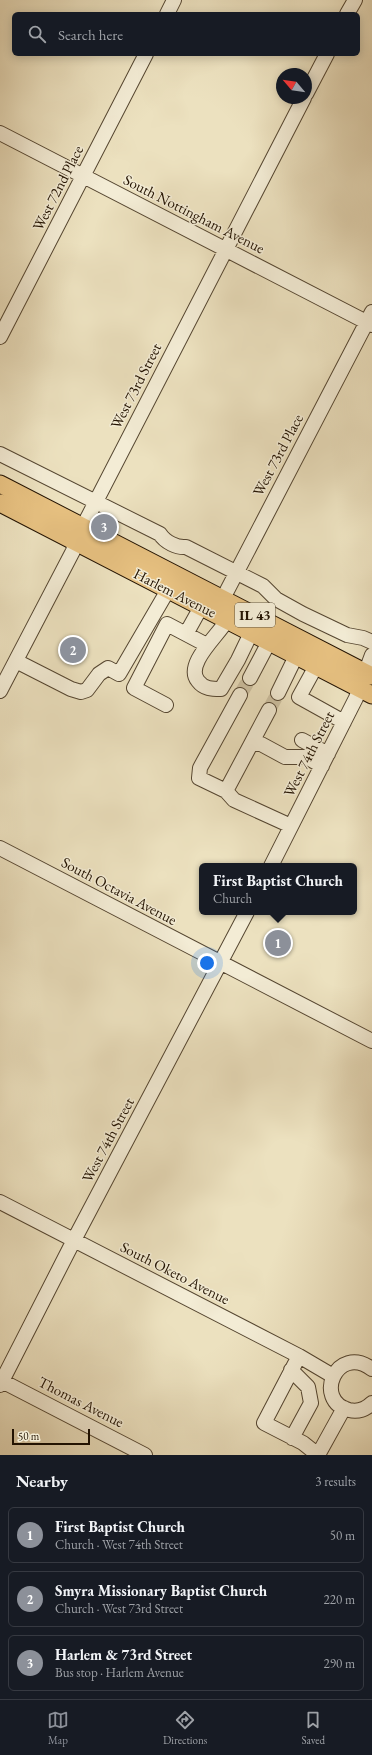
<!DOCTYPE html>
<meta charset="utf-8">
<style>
:root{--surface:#171b24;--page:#242831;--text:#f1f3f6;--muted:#9ea1a6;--line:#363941;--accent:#8c9099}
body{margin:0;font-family:"EB Garamond",serif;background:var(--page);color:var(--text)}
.compass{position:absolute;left:276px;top:68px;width:36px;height:36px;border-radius:50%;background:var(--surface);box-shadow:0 2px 10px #0003;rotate:299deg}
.scale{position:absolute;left:12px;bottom:10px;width:78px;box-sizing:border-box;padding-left:4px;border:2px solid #231302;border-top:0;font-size:11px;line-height:14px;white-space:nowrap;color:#231302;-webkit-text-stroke:3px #f3ecd5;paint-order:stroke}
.you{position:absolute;left:207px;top:963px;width:14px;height:14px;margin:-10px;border:3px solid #fff;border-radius:50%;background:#1a73e8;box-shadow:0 0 0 6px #1a73e833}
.badge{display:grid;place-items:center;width:26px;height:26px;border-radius:50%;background:var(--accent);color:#fff;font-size:13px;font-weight:700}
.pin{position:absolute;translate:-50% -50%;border:2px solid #fff;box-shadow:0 1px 4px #0006}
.popup{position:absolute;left:199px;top:863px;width:158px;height:52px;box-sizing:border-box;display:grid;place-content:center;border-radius:6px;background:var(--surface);filter:drop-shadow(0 1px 3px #0005);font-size:13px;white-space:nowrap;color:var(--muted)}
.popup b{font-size:15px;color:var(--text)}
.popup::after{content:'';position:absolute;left:50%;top:100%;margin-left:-8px;border:8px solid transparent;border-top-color:var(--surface)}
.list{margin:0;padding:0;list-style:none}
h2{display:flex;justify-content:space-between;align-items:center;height:52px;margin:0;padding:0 16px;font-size:17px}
h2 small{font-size:13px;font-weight:400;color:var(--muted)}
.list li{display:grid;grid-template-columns:26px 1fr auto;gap:12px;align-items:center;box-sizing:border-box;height:56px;margin:0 8px 8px;padding:0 8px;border:1px solid var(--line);border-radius:6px}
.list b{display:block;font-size:15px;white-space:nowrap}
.list p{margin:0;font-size:13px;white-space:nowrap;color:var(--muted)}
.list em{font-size:13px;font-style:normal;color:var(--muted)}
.icon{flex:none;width:22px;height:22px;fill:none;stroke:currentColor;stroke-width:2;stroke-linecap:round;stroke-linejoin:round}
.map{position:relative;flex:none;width:372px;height:1455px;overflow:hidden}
.search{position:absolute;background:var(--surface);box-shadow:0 2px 10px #0003;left:12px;right:12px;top:12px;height:44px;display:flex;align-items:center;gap:10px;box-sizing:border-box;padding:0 14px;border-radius:6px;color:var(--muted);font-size:15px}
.sheet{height:244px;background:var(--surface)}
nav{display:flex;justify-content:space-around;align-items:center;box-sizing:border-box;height:56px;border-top:1px solid var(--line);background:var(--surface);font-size:11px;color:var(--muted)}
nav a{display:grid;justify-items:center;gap:2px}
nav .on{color:var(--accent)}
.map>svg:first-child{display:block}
</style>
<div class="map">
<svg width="372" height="1455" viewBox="0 0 372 1455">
<rect width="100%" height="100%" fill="#ece1bf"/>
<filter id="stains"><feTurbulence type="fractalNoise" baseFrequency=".005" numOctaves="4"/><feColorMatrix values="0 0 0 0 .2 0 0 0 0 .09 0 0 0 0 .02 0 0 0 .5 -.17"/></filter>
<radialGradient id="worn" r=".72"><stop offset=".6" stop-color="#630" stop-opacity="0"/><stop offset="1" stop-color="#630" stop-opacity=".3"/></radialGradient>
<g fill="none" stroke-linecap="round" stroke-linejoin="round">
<path stroke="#cec2a3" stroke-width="14" stroke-dasharray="14 7" stroke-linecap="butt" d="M240 695 250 678
M269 710 278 693"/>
<g stroke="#554631" stroke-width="16">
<path id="minor" d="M167 14 174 0
M347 14 355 0
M306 94 327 54
M0 133 372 325
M0 337 146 54
M0 454 160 534C165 542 177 548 186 547L263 586 276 599 303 614 347 635 363 638 372 642
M218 608 372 312
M227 620C219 635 184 664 198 681 204 689 212 689 221 689L238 660 251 633
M186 634 201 607
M16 661 71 689 81 692 87 690 99 674 108 668 119 674 168 590
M316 666 299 697 344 722
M250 678 269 642
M0 691 73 551 75 541 89 515 304 98
M278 693 296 656
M240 695 200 768 199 778 226 791 234 800 291 826
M166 705 134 688 167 624 203 643
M302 740 328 754
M251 744 269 710
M226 791 251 744H261L285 757H306L322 766
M0 848 372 1041
M271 866 356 698 372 655
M0 1202 299 1356 333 1376
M299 1356 264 1423 303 1443 318 1455
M372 1369C336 1343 313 1401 349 1410 358 1412 366 1409 372 1403
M291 1370 308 1387 311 1403 292 1438
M0 1380 145 1455
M0 1385 74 1240 247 912
M318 1455 344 1408"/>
</g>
<g stroke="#231302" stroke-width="19">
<path id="major" d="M0 484 372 676
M0 503 372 695"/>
</g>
<use href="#minor" stroke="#f3ecd5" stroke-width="14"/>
<use href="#major" stroke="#e6c080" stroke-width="17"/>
</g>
<g text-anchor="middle" stroke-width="3" stroke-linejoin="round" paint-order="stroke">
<rect fill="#f3ecd5" stroke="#615441" stroke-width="1" x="235" y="603" width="40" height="24" rx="3"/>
<g font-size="14" font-weight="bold" fill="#231302">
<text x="255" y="620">IL 43</text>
</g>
<g font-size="15" fill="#231302" stroke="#f3ecd5">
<text transform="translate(58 188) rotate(-63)" y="5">West 72nd Place</text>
<text transform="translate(194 214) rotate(27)" y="5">South Nottingham Avenue</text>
<text transform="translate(136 386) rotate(-63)" y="5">West 73rd Street</text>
<text transform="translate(278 455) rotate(-62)" y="5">West 73rd Place</text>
<text transform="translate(175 593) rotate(27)" y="5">Harlem Avenue</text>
<text transform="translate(309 754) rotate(-63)" y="5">West 74th Street</text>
<text transform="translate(119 891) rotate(28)" y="5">South Octavia Avenue</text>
<text transform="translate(108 1140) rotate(-62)" y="5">West 74th Street</text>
<text transform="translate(175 1273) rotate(27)" y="5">South Oketo Avenue</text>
<text transform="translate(81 1402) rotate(27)" y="5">Thomas Avenue</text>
</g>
</g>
<rect width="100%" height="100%" filter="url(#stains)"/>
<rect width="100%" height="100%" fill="url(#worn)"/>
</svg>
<svg class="compass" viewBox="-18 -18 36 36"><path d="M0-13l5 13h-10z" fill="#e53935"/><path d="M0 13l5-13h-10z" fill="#9ea1a6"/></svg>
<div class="scale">50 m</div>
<div class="you"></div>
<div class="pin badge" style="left:278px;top:943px">1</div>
<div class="popup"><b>First Baptist Church</b>Church</div>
<div class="pin badge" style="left:73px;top:650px">2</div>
<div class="pin badge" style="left:104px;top:527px">3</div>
<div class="search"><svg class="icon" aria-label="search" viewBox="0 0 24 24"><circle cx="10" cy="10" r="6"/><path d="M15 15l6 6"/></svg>Search here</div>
</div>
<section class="sheet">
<h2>Nearby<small>3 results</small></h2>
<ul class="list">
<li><span class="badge">1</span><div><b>First Baptist Church</b><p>Church · West 74th Street</p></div><em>50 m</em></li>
<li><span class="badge">2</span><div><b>Smyra Missionary Baptist Church</b><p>Church · West 73rd Street</p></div><em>220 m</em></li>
<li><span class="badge">3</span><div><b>Harlem &amp; 73rd Street</b><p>Bus stop · Harlem Avenue</p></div><em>290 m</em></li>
</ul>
</section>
<nav>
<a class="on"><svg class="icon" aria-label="map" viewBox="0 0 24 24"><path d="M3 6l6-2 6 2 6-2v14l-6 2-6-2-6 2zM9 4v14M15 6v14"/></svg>Map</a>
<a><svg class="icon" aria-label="directions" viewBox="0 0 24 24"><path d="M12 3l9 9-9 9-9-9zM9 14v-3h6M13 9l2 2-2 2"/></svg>Directions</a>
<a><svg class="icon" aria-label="saved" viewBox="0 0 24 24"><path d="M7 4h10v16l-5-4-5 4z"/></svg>Saved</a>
</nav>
